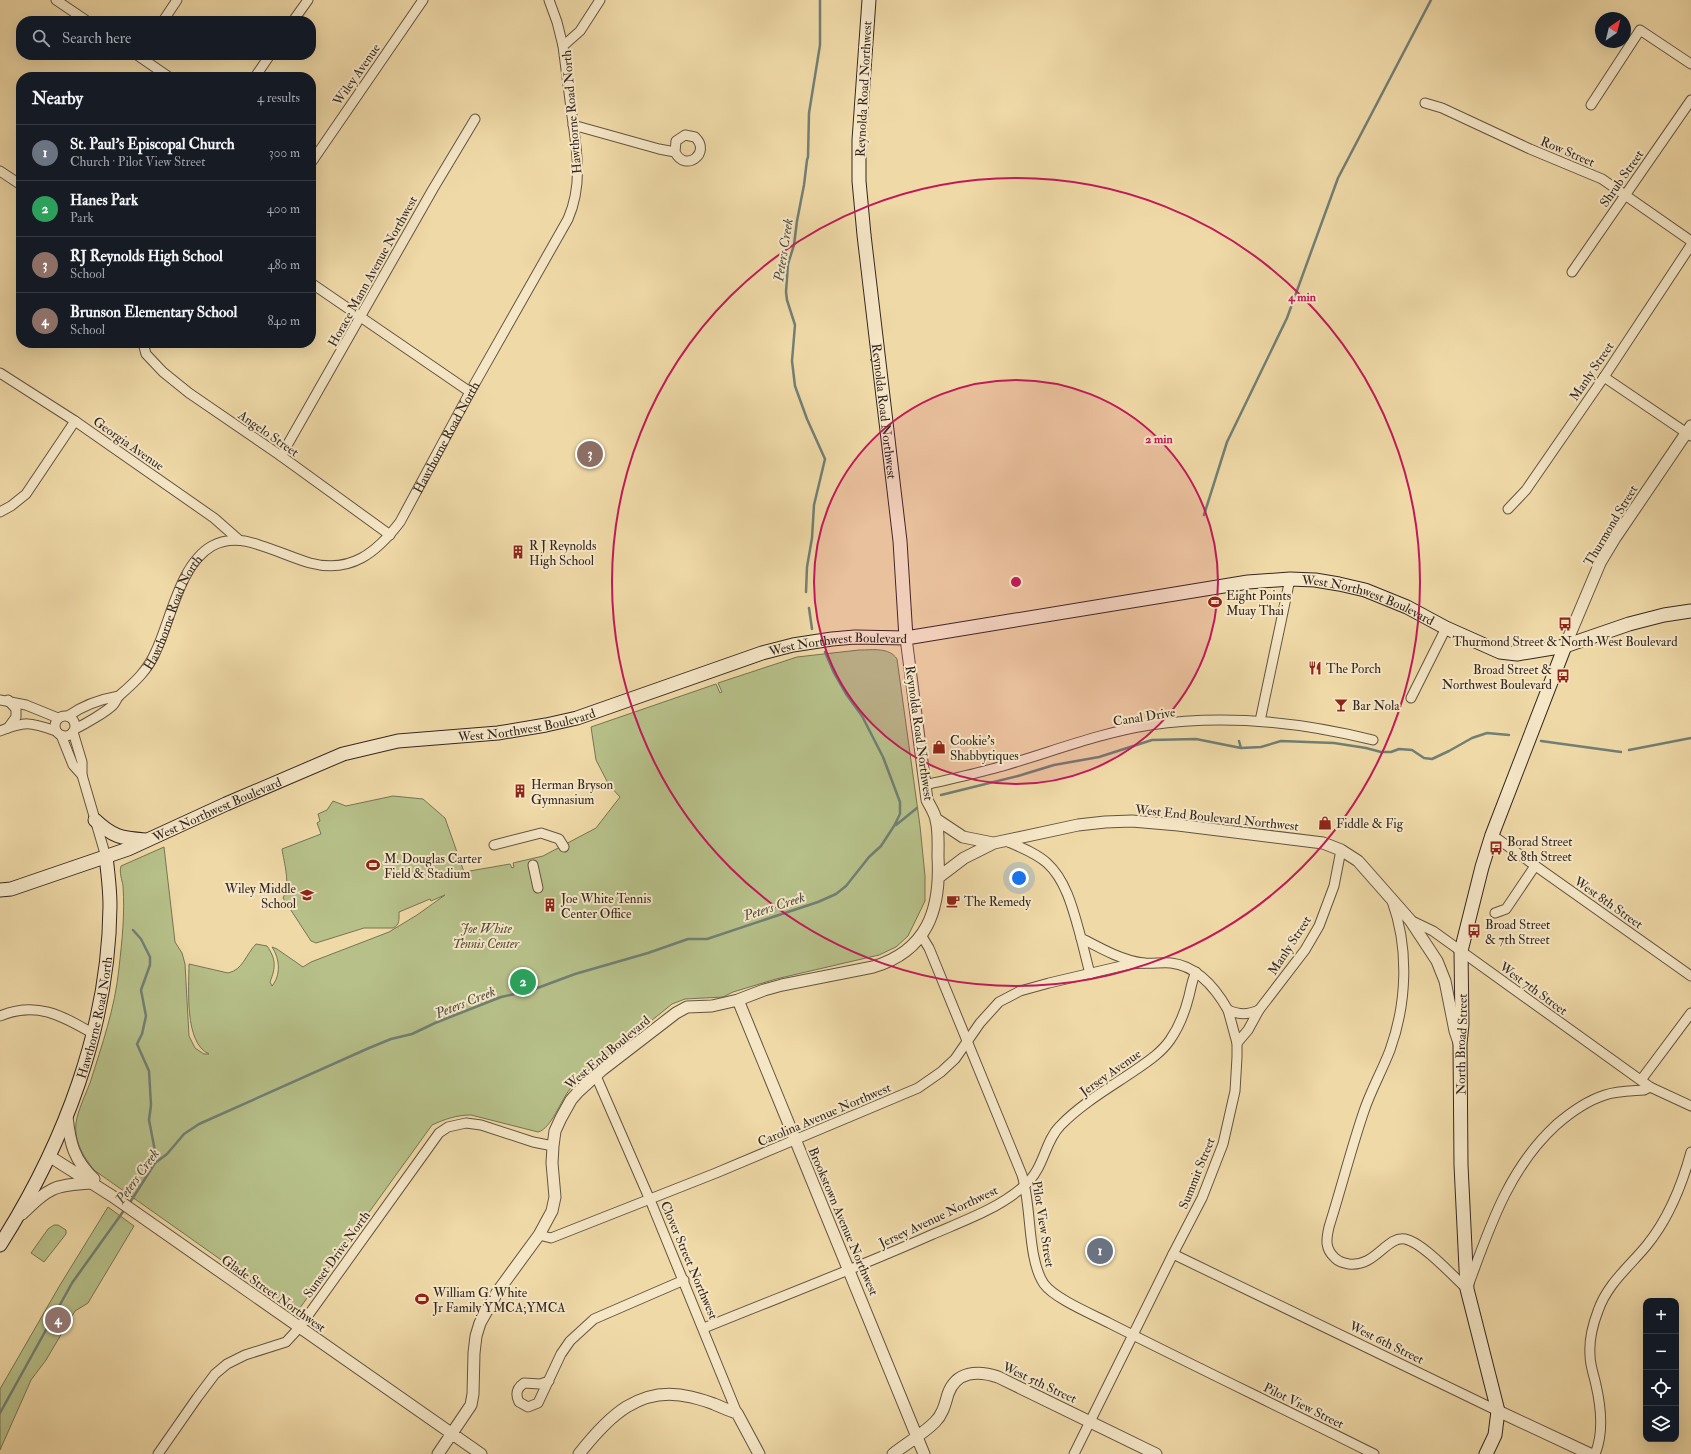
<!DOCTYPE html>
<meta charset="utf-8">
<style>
:root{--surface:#171b24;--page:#20242c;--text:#f1f3f6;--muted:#9ea1a6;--line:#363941;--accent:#c59692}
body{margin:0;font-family:"IM FELL Double Pica",serif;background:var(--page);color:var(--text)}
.controls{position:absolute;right:12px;bottom:12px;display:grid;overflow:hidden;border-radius:8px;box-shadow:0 4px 16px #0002}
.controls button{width:36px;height:36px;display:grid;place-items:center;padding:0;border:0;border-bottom:1px solid var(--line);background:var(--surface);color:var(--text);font:20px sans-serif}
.compass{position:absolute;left:1595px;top:12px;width:36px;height:36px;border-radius:50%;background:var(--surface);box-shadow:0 4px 16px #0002;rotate:35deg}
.you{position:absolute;left:1019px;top:878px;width:14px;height:14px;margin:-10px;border:3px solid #fff;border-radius:50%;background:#1a73e8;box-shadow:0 0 0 6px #1a73e833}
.badge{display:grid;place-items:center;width:26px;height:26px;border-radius:50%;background:var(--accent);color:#fff;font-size:13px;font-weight:700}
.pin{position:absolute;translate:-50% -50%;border:2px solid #fff;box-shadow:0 1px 4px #0006}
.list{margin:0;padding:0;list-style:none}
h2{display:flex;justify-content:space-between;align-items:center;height:52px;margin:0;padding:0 16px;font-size:17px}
h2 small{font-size:13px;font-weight:400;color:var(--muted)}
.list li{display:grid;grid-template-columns:26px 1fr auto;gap:12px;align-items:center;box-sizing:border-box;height:56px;padding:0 16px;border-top:1px solid var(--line)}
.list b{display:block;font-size:15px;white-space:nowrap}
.list p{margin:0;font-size:13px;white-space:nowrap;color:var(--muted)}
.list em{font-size:13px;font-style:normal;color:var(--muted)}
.icon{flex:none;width:22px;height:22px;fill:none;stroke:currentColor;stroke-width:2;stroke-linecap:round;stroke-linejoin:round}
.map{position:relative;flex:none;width:1691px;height:1454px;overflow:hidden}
.search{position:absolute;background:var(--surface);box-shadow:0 4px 16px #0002;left:16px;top:16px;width:300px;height:44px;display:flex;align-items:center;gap:10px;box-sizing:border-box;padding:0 14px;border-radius:16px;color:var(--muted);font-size:15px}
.panel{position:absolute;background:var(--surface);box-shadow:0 4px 16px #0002;left:16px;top:72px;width:300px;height:276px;border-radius:16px}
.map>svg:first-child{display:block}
</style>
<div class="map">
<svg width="1691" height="1454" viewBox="0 0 1691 1454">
<rect width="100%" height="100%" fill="#efd9a7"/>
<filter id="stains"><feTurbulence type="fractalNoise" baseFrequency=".005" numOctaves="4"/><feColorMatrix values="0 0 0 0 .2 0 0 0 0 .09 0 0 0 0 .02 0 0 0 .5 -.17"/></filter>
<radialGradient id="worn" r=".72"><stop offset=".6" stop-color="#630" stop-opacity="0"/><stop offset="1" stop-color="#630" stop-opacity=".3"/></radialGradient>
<path fill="#b7c089" stroke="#767455" d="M859 650C873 650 889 647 897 659L920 826 925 876V901L908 936 896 947 879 955 776 979 733 992 723 997 685 999 672 1004C651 1021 630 1038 609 1054 596 1065 581 1075 570 1089 561 1100 551 1129 538 1132L471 1115C457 1115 445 1119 432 1125L297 1312 292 1310 94 1170C83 1156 74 1141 76 1123 77 1113 86 1093 90 1083 102 1045 115 1008 119 968 122 941 125 914 123 886 122 879 119 873 121 866L164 847 175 942 182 953 185 964 189 1036 195 1048 204 1054H209C184 1043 189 988 189 964L228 973C243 970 246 954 256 944L267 946C276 959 276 967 270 982L272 986C281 975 280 959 272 947L277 949 303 967 311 962 389 932 417 915 445 895 431 901 430 899 399 912C399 919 400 925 393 928H364L316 943 311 941 283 898C291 884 284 863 282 849L321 834 317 823 320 821 318 814 327 810 333 801 346 806 393 796 423 799 445 818 464 872 510 864 512 868 514 867 513 863 543 856 596 828 620 797 609 785 596 760 591 727 716 684 720 693 722 692 718 683 797 657Z
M108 1207 134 1226 88 1303 75 1311 46 1360 31 1380 0 1450V1389L60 1285Z
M54 1225H58L66 1230V1234L44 1262 31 1253 48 1229Z"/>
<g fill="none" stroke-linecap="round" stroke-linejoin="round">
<path stroke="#717f75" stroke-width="2.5" d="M1204 515 1227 442 1287 318 1338 178 1431 0
M806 592 807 567 812 538 814 505 825 459 807 419 795 386 792 361 795 325 787 300 786 292 788 264 794 245 797 221 804 185 807 160 808 157 809 113 820 45V0
M809 608 812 629
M1239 741 1241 748
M1541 741 1621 752
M1629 750 1691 738
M941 795 1018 776 1054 765 1099 757 1152 740 1196 739 1241 748 1261 747 1281 741 1334 743 1366 748 1381 752H1391L1399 749 1412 750 1424 758 1432 759 1449 751 1472 738 1487 733 1509 735
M896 825 917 808
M133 930 141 939 150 957V965L141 990 146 1016 142 1034 137 1044 149 1071 151 1105 149 1120 155 1151V1163
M129 1204 155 1163 167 1154 184 1134 199 1124 369 1048 391 1039 412 1034 435 1023 501 997 532 990 575 974 648 953 688 939H707L818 902 836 894 846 886 869 857 881 846 894 826 900 814V802L883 757 862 716 846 694 834 673 825 652
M0 1413 72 1283 125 1209"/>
<g stroke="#635442" stroke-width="11">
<g id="minor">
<path d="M56 0 87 21"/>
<path d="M549 0 557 22 563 46"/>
<path d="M163 21 177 0"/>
<path d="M293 21 308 0"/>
<path d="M137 55 169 77"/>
<path d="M255 77 270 55"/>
<path d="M1425 103 1442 108 1530 149 1602 179 1691 241"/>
<path d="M1591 105 1640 30 1691 64"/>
<path d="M573 125 659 149 675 152C685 173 712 153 695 137L685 135 676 141 675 152"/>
<path d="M311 163 423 0"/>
<path d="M0 171 21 185"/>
<path d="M1572 272 1691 100"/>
<path d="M311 283 470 392"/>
<path d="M143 343 146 354 163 372 189 393 281 456 390 535"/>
<path d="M0 373 75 421 214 518 239 540"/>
<path d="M1604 377 1691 436"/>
<path d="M281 456 433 189 475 119"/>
<path d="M1508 509 1526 490 1604 377 1691 245"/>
<path d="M0 512 11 506 26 494 75 421"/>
<path d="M1411 698 1446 628"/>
<path d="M0 700 26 705 58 718"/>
<path d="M8 700 16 709V717L8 728"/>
<circle cx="65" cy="726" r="10"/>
<path d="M68 716C82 706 102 699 119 696"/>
<path d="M1260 721 1290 579"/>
<path id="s1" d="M75 729C85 724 106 712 113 705 116 702 117 697 120 695 135 682 148 670 156 651 171 619 180 564 212 546 227 538 243 539 259 545 276 550 293 558 310 563 351 574 377 552 400 522L470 392 568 219C583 185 577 151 572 116 569 92 566 69 563 46L580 31 600 0"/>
<path d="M0 731C25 721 30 722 56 731"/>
<path d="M73 732 82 762V775L106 857"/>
<path d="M61 735 73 765 82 775"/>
<path d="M925 785C950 779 975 774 999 767 1049 753 1098 733 1150 725 1224 714 1301 722 1373 740"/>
<path d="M1492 835 1691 976"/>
<path d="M1006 841C1020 847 1036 853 1047 863 1067 881 1074 913 1081 938 1100 948 1121 960 1143 963 1152 964 1162 962 1171 963 1198 966 1216 989 1228 1010 1240 1015 1247 1015 1259 1010"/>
<path d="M494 845 541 833 559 839 564 847"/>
<path d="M533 865 538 888"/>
<path d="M1392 901C1409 948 1407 1003 1390 1050 1382 1071 1371 1090 1364 1111 1351 1149 1341 1189 1329 1227 1326 1240 1325 1249 1335 1258 1339 1262 1343 1263 1349 1264 1376 1267 1386 1236 1405 1239 1422 1242 1454 1277 1467 1289 1489 1229 1508 1169 1556 1125 1571 1112 1586 1101 1605 1095 1617 1091 1631 1091 1644 1090L1650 1087 1691 1106"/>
<path d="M1495 913 1506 909 1535 866"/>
<path d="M1410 920 1433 931 1650 1087"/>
<path d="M921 935 929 948 1022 1175C1032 1207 1027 1259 1044 1284 1055 1299 1094 1315 1111 1324 1198 1368 1286 1410 1374 1454"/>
<path d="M1081 938 1090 974"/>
<path d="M0 1016C36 1001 61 1015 92 1033"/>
<path d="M1237 1043 1248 1030 1259 1010 1305 950 1319 926 1334 886 1341 850"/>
<path d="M596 1076 653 1207 737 1413"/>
<path d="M1641 1080 1691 1013"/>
<path d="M539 1235 551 1238 716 1173 918 1088 941 1072 955 1059 980 1023 999 1002 1020 991 1049 983 1130 964 1144 963"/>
<path d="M1173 1254 1498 1411"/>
<path d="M704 1328C780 1297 857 1268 931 1235 963 1221 998 1209 1024 1186 1045 1168 1044 1142 1060 1126 1081 1104 1109 1088 1134 1071 1147 1062 1161 1053 1170 1040 1179 1027 1185 1012 1189 996 1191 988 1192 980 1196 972"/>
<path d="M549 1381 540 1384 524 1383C517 1388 515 1394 519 1402L528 1407 538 1403 561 1354 570 1341 594 1319 684 1280"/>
<path d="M158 1454 197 1398 215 1374 227 1364 245 1355 286 1342 299 1328 439 1133 448 1127 466 1123 481 1125 533 1142 553 1146"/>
<path d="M1074 1454 1173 1254 1202 1198 1223 1144 1235 1091 1237 1057V1043L1228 1010"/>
<path d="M1595 1454C1604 1433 1601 1407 1596 1385 1594 1375 1590 1366 1590 1355 1589 1341 1593 1324 1598 1311 1607 1284 1630 1266 1647 1245 1669 1218 1682 1185 1691 1152"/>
</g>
</g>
<g stroke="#635442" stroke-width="13">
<path id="tertiary" d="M1565 646 1600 563 1615 538 1691 426
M936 819 963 837 993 843
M939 877 964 858 994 843 1078 825 1105 822 1132 821 1178 825 1323 843 1341 850 1358 861 1410 920 1437 961 1445 981 1455 1031 1459 1043
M738 1000 924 1454
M67 1117C70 1144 74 1160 94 1179
M49 1156 112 1196 481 1454
M22 1214C49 1188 53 1185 91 1183
M1498 1411 1590 1454
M438 1454 471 1405 473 1394 474 1353 476 1336 480 1323 498 1291 539 1235 552 1211 555 1197 552 1163 553 1146 555 1131 561 1118 571 1100 578 1092 602 1070 676 1013 687 1007 712 1006 738 1000 764 990 782 985 873 967C927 951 941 910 938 857 938 845 939 831 936 820 935 813 930 806 927 800L906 638
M579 1454C608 1417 640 1384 691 1397 699 1399 707 1401 714 1404 722 1407 729 1411 737 1413L759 1454
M893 1454C907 1443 923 1434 935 1422 943 1414 945 1404 948 1394 956 1371 978 1370 998 1377L1156 1454"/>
</g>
<g stroke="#342721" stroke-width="15">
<g id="secondary">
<path id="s2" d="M869 0 859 140V181L864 235 900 541 906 638"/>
<path d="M95 820C113 837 121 838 145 840"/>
<path id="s3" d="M0 890 11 889 128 849 226 804 343 754 398 741 498 733 546 725 577 718 762 653 793 645 832 639 855 637 906 638 1248 582 1290 579 1315 580 1339 584 1365 590 1407 607 1446 628 1500 652 1517 654 1565 646 1629 624 1664 615 1691 611"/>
<path id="s4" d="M0 1245C64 1144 109 1027 110 906 110 890 108 873 106 857"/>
<path id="s5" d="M1486 1454 1495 1435 1498 1411 1467 1289 1461 1165 1460 1044 1462 1024 1461 951 1482 867 1492 835 1565 646"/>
</g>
</g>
<use href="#minor" stroke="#f5e6c6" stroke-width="9"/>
<use href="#tertiary" stroke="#f5e6c6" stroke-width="11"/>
<use href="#secondary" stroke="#f5e6c6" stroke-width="13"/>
</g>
<circle cx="1016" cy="582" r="202" fill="#c2185b" fill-opacity=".12"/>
<g fill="none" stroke="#c2185b" stroke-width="2">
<circle cx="1016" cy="582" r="202"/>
<circle cx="1016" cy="582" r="404"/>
</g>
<defs>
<g id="building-bare" transform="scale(1.08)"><path d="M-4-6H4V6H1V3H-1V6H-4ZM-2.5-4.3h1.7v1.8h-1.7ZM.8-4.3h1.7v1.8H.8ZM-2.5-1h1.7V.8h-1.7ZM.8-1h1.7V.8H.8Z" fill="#8f2418" stroke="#f5e6c6" stroke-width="2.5" paint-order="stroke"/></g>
<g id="stadium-bare" transform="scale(1.08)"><path d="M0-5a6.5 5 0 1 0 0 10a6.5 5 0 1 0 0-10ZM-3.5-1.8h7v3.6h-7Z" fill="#8f2418" stroke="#f5e6c6" stroke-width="2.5" paint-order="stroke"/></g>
<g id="bus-bare" transform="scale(1.08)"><path d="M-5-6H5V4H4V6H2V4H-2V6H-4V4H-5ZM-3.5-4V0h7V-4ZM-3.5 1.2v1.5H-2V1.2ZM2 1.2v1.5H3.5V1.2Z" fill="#8f2418" stroke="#f5e6c6" stroke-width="2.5" paint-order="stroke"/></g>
<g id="restaurant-bare" transform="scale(1.08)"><path d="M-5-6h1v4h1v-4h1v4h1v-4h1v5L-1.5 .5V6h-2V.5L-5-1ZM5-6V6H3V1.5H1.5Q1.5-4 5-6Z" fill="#8f2418" stroke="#f5e6c6" stroke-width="2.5" paint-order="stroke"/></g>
<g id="bar-bare" transform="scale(1.08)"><path d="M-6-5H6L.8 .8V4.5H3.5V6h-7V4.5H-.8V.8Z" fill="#8f2418" stroke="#f5e6c6" stroke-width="2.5" paint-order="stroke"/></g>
<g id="shop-bare" transform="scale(1.08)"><path d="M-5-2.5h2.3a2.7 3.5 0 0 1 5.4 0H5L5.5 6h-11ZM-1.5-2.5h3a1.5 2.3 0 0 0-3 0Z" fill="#8f2418" stroke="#f5e6c6" stroke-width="2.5" paint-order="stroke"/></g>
<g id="school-bare" transform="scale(1.08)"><path d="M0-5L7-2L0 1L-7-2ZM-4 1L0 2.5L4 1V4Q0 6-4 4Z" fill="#8f2418" stroke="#f5e6c6" stroke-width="2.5" paint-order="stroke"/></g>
<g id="cafe-bare" transform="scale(1.08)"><path d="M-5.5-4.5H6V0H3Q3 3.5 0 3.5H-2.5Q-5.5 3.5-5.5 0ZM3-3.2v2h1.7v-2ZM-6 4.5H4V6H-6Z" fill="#8f2418" stroke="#f5e6c6" stroke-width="2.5" paint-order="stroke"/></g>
</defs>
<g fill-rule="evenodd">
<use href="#building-bare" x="518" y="552"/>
<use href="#stadium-bare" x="1215" y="602"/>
<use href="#bus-bare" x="1565" y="624"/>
<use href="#restaurant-bare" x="1315" y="668"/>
<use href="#bus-bare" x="1563" y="676"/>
<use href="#bar-bare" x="1341" y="705"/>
<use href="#shop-bare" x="939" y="747"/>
<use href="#building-bare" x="520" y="791"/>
<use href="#shop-bare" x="1325" y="823"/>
<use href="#bus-bare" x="1496" y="848"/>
<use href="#stadium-bare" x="373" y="865"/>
<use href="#school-bare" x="307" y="895"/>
<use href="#cafe-bare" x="953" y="901"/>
<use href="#building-bare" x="550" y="905"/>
<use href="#bus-bare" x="1474" y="931"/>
<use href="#stadium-bare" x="422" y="1299"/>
</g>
<g text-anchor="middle" stroke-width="4" stroke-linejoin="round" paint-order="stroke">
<g font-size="13" fill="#342721" stroke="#f5e6c6">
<text transform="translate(356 74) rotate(-55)" y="5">Wiley Avenue</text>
<text transform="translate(863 89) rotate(-87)" y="5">Reynolda Road Northwest</text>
<text transform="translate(571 112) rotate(-95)" y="5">Hawthorne Road North</text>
<text transform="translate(1568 151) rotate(23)" y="5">Row Street</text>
<text transform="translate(1621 178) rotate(-55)" y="5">Shrub Street</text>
<text transform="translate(372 271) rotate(-61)" y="5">Horace Mann Avenue Northwest</text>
<text transform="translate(1591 371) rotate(-56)" y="5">Manly Street</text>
<text dy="5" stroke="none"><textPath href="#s2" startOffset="413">Reynolda Road Northwest</textPath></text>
<text transform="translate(269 433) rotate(35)" y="5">Angelo Street</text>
<text dy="5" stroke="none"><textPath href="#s1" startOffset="541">Hawthorne Road North</textPath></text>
<text transform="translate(129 443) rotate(35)" y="5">Georgia Avenue</text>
<text transform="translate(1610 525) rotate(-59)" y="5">Thurmond Street</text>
<text dy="5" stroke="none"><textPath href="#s3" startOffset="1419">West Northwest Boulevard</textPath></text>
<text dy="5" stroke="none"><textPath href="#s1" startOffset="157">Hawthorne Road North</textPath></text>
<text dy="5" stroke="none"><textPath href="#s3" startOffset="880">West Northwest Boulevard</textPath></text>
<text transform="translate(1144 716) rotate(-9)" y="5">Canal Drive</text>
<text dy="5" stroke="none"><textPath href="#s3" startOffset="556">West Northwest Boulevard</textPath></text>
<text transform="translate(920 733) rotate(82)" y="5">Reynolda Road Northwest</text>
<text dy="5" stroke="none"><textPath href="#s3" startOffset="232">West Northwest Boulevard</textPath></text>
<text transform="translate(1217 817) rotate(6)" y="5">West End Boulevard Northwest</text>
<text transform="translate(1609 902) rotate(35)" y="5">West 8th Street</text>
<text transform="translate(1289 945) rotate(-57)" y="5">Manly Street</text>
<text transform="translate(1534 988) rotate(36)" y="5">West 7th Street</text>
<text dy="5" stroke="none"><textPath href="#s4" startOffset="248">Hawthorne Road North</textPath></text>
<text dy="5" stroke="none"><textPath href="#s5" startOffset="416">North Broad Street</textPath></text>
<text transform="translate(607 1052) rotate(-40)" y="5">West End Boulevard</text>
<text transform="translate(1110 1072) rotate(-35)" y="5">Jersey Avenue</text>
<text transform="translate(824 1114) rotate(-23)" y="5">Carolina Avenue Northwest</text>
<text transform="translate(1196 1173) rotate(-68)" y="5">Summit Street</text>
<text transform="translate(938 1216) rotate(-25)" y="5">Jersey Avenue Northwest</text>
<text transform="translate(844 1221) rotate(67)" y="5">Brookstown Avenue Northwest</text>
<text transform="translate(1044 1224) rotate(81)" y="5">Pilot View Street</text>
<text transform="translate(336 1254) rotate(-54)" y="5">Sunset Drive North</text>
<text transform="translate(690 1260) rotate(67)" y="5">Clover Street Northwest</text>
<text transform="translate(274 1293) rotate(35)" y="5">Glade Street Northwest</text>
<text transform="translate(1387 1342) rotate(26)" y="5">West 6th Street</text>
<text transform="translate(1040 1382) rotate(25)" y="5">West 5th Street</text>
<text transform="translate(1304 1405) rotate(26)" y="5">Pilot View Street</text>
</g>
<g font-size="13" fill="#342721" stroke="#f5e6c6" text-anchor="start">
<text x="529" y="550">R J Reynolds<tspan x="529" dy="15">High School</tspan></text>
<text x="1226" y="600">Eight Points<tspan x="1226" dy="15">Muay Thai</tspan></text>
<text x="1565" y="646" text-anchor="middle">Thurmond Street &amp; North West Boulevard</text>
<text x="1326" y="673">The Porch</text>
<text x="1552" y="674" text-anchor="end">Broad Street &amp;<tspan x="1552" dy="15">Northwest Boulevard</tspan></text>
<text x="1352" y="710">Bar Nola</text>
<text x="950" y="745">Cookie's<tspan x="950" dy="15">Shabbytiques</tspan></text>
<text x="531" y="789">Herman Bryson<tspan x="531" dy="15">Gymnasium</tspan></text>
<text x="1336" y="828">Fiddle &amp; Fig</text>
<text x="1507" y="846">Borad Street<tspan x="1507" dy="15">&amp; 8th Street</tspan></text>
<text x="384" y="863">M. Douglas Carter<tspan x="384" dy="15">Field &amp; Stadium</tspan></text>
<text x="296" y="893" text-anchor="end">Wiley Middle<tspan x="296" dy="15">School</tspan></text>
<text x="561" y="903">Joe White Tennis<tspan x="561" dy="15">Center Office</tspan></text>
<text x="964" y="906">The Remedy</text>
<text x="1485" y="929">Broad Street<tspan x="1485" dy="15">&amp; 7th Street</tspan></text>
<text x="433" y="1297">William G. White<tspan x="433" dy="15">Jr Family YMCA;YMCA</tspan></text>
</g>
<g font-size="13" font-style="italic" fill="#554d3b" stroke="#f5e6c6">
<text x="486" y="933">Joe White<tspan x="486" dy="15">Tennis Center</tspan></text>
</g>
<g font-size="14" font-style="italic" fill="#4e4c44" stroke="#f5e6c6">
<text transform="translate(783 250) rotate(-81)" y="5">Peters Creek</text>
<text transform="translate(774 906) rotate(-18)" y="5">Peters Creek</text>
<text transform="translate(465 1002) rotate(-22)" y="5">Peters Creek</text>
<text transform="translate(137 1176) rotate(-54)" y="5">Peters Creek</text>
</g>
</g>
<circle cx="1016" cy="582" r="6" fill="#c2185b" stroke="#f5e6c6" stroke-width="2"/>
<g font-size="12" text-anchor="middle" font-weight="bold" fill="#c2185b" stroke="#f5e6c6" stroke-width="4" stroke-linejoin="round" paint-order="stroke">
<text x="1302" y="301">4 min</text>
<text x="1159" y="443">2 min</text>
</g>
<rect width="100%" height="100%" filter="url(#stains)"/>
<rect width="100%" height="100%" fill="url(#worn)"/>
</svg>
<div class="controls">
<button>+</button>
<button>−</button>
<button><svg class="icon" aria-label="locate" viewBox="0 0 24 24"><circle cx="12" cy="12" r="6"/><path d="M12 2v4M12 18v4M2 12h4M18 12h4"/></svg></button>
<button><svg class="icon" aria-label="layers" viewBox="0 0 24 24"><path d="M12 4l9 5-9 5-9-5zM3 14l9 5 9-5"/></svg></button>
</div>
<svg class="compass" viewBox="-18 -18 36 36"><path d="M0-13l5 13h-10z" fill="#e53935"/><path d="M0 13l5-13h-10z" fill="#9ea1a6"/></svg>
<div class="you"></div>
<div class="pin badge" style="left:1100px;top:1251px;background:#6b7280">1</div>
<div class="pin badge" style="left:523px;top:982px;background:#2e9e5b">2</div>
<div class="pin badge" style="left:590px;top:454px;background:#8d6e63">3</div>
<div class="pin badge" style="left:58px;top:1320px;background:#8d6e63">4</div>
<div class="search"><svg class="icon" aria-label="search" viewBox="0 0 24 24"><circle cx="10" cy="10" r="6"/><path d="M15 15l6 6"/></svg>Search here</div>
<section class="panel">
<h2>Nearby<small>4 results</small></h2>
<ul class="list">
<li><span class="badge" style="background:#6b7280">1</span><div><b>St. Paul's Episcopal Church</b><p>Church · Pilot View Street</p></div><em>300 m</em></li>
<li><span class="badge" style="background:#2e9e5b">2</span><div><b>Hanes Park</b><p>Park</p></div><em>400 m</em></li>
<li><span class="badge" style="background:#8d6e63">3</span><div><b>RJ Reynolds High School</b><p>School</p></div><em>480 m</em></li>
<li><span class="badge" style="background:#8d6e63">4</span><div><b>Brunson Elementary School</b><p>School</p></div><em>840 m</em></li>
</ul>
</section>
</div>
